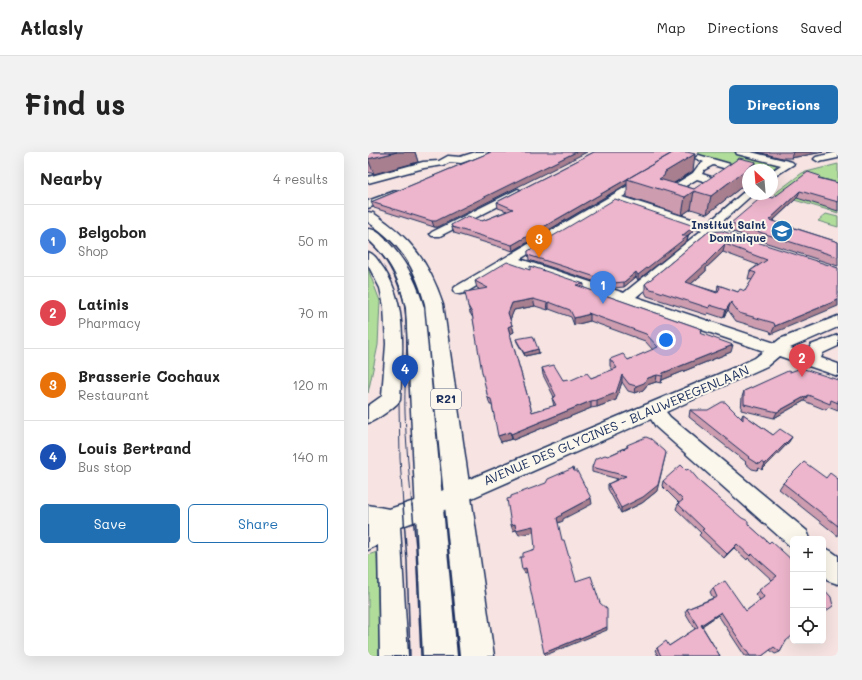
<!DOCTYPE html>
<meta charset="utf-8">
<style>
:root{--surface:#fff;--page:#f2f2f2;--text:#222;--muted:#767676;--line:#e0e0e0;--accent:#1f6fb2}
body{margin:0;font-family:Mali,sans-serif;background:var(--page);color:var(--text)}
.controls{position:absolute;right:12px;bottom:12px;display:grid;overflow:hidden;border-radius:6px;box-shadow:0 4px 16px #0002}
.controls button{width:36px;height:36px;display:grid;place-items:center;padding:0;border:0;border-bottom:1px solid var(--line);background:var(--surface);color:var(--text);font:20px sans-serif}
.compass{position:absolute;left:374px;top:12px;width:36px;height:36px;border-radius:50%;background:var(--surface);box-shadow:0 4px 16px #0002;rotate:334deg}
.you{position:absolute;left:298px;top:188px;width:14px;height:14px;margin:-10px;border:3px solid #fff;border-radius:50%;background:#1a73e8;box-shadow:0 0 0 6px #1a73e833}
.badge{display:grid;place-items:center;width:26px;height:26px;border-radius:50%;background:var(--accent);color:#fff;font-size:13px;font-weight:700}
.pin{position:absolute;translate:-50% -33px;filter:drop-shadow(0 1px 2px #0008)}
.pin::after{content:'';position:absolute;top:21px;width:14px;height:12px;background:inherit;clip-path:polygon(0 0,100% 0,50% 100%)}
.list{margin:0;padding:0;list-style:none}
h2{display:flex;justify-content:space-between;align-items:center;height:52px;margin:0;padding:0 16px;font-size:17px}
h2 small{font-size:13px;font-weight:400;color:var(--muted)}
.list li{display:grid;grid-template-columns:26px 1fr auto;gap:12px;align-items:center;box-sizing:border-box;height:72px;padding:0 16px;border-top:1px solid var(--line)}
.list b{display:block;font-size:15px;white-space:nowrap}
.list p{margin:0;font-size:13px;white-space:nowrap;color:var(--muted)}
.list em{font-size:13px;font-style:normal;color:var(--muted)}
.actions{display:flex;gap:8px;padding:12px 16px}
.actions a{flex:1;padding:9px 0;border:1px solid var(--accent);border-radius:6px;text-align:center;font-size:14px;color:var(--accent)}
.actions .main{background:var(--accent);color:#fff}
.icon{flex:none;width:22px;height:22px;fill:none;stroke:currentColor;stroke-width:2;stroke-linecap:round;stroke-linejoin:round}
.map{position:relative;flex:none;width:470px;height:504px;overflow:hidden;border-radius:6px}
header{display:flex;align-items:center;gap:24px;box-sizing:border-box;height:56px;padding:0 20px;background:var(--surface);border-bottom:1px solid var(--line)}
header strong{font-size:19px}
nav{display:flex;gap:22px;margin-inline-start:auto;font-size:14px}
.intro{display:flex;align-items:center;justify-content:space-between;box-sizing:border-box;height:96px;padding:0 24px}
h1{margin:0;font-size:28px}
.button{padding:10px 18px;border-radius:6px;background:var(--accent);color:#fff;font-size:14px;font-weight:700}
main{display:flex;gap:24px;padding:0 24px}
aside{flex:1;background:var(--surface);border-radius:6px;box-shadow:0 4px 16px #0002}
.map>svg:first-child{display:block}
</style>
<header>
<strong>Atlasly</strong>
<nav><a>Map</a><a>Directions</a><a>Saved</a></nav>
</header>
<div class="intro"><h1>Find us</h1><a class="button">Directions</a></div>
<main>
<aside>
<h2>Nearby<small>4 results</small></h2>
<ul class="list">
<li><span class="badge" style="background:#3f7fe0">1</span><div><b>Belgobon</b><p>Shop</p></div><em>50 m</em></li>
<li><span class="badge" style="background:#e0444e">2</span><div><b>Latinis</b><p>Pharmacy</p></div><em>70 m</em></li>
<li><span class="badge" style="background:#e8710a">3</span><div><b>Brasserie Cochaux</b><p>Restaurant</p></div><em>120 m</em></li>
<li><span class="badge" style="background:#1a4fb4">4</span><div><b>Louis Bertrand</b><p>Bus stop</p></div><em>140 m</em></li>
</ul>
<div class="actions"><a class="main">Save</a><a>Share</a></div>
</aside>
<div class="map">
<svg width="470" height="504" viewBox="0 0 470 504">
<rect width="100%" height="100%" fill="#f7e4e2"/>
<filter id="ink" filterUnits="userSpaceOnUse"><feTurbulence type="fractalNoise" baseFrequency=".025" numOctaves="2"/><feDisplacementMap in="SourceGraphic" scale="8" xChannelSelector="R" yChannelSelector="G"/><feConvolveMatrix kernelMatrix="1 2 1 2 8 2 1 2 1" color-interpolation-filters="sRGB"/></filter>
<g filter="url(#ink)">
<path fill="#b1dd9b" stroke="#66867c" d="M332 0H365L404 10 409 13 404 18H383L331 4 330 1Z
M470 12V61L406 42 434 21Z
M458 62 470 65V75L450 69Z
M0 117 12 149 10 193 0 241Z
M9 400 11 504H0V403Z"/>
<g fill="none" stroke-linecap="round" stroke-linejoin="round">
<g stroke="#1b2f5e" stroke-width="3">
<path id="minor" d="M108 0H120L119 2 93 11 82 10 76 13 56 16 0 31V25L55 10 71 9 80 4 92 5Z
M368 0H383L424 10 426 12 404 26V19L413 13 369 2Z
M470 0V6L451 10 446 7 448 5Z
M331 3 334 4 383 18H380V23L345 13 336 18 334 22 352 28 354 30 340 42 336 43 331 40 342 31 329 27 306 41 313 46 312 48C305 50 298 47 295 41L296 39 325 21 330 14 336 10 327 6Z
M280 22 285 25 283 27 254 45 339 72 376 40 380 39V42H385L348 75 377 84 379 87 377 90 373 91 344 81 268 145 407 191 412 187 470 164V175L422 196 439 201 443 193 470 183V194L455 201 453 206 470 212V224L411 204 399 214 298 260 302 265 439 379 442 387H425V396L423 395 288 275 283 267 70 361 32 375 40 504H12L10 393 0 398V353L21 357 59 345 370 214 387 206 396 199 143 113 97 141 92 142 87 141 85 138 87 135ZM247 50 334 78 256 141 152 107Z
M150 37 155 40 154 42 72 84H64L62 82 64 80Z
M27 39 32 42 31 44 0 56V49Z
M0 100C6 102 9 107 13 113 41 150 34 204 32 248 29 254 7 269 0 271V254L14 244 18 192 16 154 12 136 0 113Z
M455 395 463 399 470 404V432L461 429 455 423Z"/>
</g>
<g stroke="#1b2f5e" stroke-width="3">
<path id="major" d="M0 60 5 61C42 85 61 110 75 152L126 504H92L57 152C47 115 33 92 0 70Z
M0 77C8 77 13 83 18 88 37 107 49 130 56 156L89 504H55L38 156C32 129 21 106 0 87Z"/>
</g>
<use href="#minor" fill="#fbf7ec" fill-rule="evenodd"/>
<use href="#major" fill="#fbf7ec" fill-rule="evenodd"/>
<path stroke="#1b2f5e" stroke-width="1" d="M0 89C54 133 35 199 37 260 38 291 41 322 44 354
M31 251 32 306 35 354"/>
<path stroke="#1b2f5e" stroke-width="1.5" d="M35 353 39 409 42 504
M44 353 48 395 53 504"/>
</g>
<path fill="#cd9daf" stroke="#1b2f5e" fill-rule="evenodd" d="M0 0H47L50 10 6 22 0 20Z
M123 0 70 75H66L6 56 3 50Z
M226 0 325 19 306 31 326 37 388 10 386 18H380V30L339 62 323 57 314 63 259 45V32L145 99 86 81 83 73 114 69 139 59 130 56 129 50Z
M389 0H455L423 6H414Z
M452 26 470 31V59L429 46 405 69 470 90V114L362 79 363 71 405 46Z
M325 79 320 84 319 89 270 128 268 125 256 135 246 136 161 108 160 99Z
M340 80 470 116 403 182 402 179 368 169 360 158 355 166 340 161 339 163 279 144 277 140V132ZM355 100 390 113 382 119 380 127 384 128 377 139 370 140 350 133 349 140 323 132 338 119V116Z
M162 118 216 132V136L334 177 333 182 363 200 294 228 293 231 288 230 279 233 275 238 267 241 260 239 254 230 248 248 229 255 223 256 145 288 144 287 133 290 124 253H122L120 246 105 166 102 161 100 154 111 137 109 136 107 129ZM167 154 180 158 181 157 203 165 206 173 222 169 277 189 285 198 260 208 242 207V214L245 218 223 226 201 229 195 228 174 216 175 223 186 245 184 246 186 254 164 260 142 182 146 180 142 167 146 158Z
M148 187 170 197 171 201 157 204 149 190Z
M422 220 470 228V259L460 255 458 258 436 249 406 266 373 258 374 245 376 239Z
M322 258 373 266 375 262 405 283 424 285 420 291 394 318 391 316 389 318 384 317 377 311 378 310 321 265Z
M259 293 289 339 274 351 253 361 240 337V332L250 327 224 320V315L240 304 259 295Z
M458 326 470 327V384L411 337 415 331Z
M295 329 333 331 401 391 425 409 418 489 412 500 407 502 402 498 394 504H377L350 463 334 474 352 504H290L287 498 289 496 301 494 327 477 317 460 319 457 345 446 342 440 345 436 378 459 392 448 387 442 404 428 380 406 379 408 366 396 356 406 331 383 333 381 308 357 310 352 311 351 294 334Z"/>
<path fill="#a77f8f" stroke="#1b2f5e" d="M29 0H47L50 10 6 22 0 7Z
M208 0H219L70 75H66L64 69Z
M425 0H455L423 6Z
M327 2 325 19 295 38 291 27 297 20Z
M388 10 386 18H380V30L339 62 343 44Z
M259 27V32L145 99 144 93Z
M326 39 323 57 314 63 317 45Z
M432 39 429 46 398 75 401 68Z
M326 74 325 79 315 87 320 84 319 89 270 128V123L314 84Z
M357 92 355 100 338 116V119L316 138 318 130Z
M268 120V125L256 135V130Z
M165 147 167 154 146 158 142 168 140 161 144 151Z
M470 148V154L403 182 407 174Z
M181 150V157L180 158 179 151Z
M363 150 360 158 355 166 358 158Z
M222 162V169L206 173V166Z
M144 173 146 180 142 182 140 175Z
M365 193 363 200 294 228 293 231 295 221Z
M170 197 171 201 157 204 156 201Z
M254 223V230L248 248 229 255V248Z
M289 223 288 230 279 233 275 238 267 241 268 234 280 226Z
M440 243 436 249 406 266 409 260Z
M223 249V256L145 288 143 282Z
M142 280 144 287 133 290 130 284Z
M424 285 420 291 394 318 397 312Z
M298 301 289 339 274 351 253 361V356Z
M223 346 224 352 195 367V369L190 371 189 366 193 362Z
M147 372 165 374 167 380 151 383 148 378 145 379 143 373Z
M369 392 366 396 356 406 359 402Z
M158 416 160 420 157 421 154 417Z
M353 460 350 463 331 476 333 473Z
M239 475V478L178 503 176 501Z"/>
<path fill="#eeb6cc" stroke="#1b2f5e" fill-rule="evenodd" d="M0 0H29L0 7Z
M123 0H208L68 69H64L3 50Z
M226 0H306L144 93 84 75 83 73 100 64 114 69 145 57 129 50Z
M306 0H319L327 2 297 20 296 24 291 27 326 37 371 6 388 10 343 44 326 39 317 45 259 27Z
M440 20 452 24 450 26 470 31V50L432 39 401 68 470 90V105L363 71 396 43 405 46Z
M247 47 326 74 314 84H320L270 123 268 120 256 130 246 131 160 103V99Z
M354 79 470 116V148L407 174 406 171 371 161 363 150 358 158 342 153 341 156 280 136 277 132 340 80ZM357 92 399 108 382 119 388 121 377 139 372 137 370 140 350 133 352 136 349 141 318 130 339 111H338Z
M139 110 162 118V114L216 132 208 133 334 177 332 181 365 193 295 221 294 224 289 223 280 226 276 231 268 234 261 232 254 223 248 241 229 248 223 249 143 282 142 280 130 284 123 247 120 246 114 220 104 161 100 154 97 140 120 136 107 129ZM165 147 179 151 181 150 202 158 206 166 222 162 220 161 278 182 290 195 260 208 255 202 242 207 249 216 223 226 219 221 201 229 200 227 195 228 186 213 174 216 188 244 184 246 188 253 164 260 140 175 144 173 140 161 144 151Z
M165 184 170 197 156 201 148 187Z
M433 216 470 228V251L463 248 462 252 440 243 409 260 376 252V239L420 219 422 220Z
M354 250H357L375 268V262L405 283 412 277 424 285 397 312 394 310 392 312 388 311 380 306 381 305 322 258H340Z
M278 285 283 287 297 299 298 301 290 333 275 345 253 356 240 332 258 324 224 315 227 307 237 303 240 304 260 295 259 293Z
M436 310 458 326 462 321 470 327V374L415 331Z
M313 313 318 318 321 317 333 331 374 366 380 369V372L401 391 403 389 425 409V483L418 489 412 500 406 495 394 504H382L353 460 333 473 352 504H293L289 496 298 489 301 494 330 475 319 457 349 445 345 436 357 429 378 459 396 445 391 438 409 424 384 402 382 404 369 392 359 402 334 378 336 377 310 352 315 348 295 329Z
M205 316 206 319H209L223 346 193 362 194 363 189 366 194 388H196L208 429 223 424 232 451 239 457V475L176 501 158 416 154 417 152 405H155V401L167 397 165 374 148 378 147 372 143 373 139 347 143 346V344L178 331 180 327Z
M455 436 463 445 465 454 455 461Z"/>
</g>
<defs>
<g id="school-disc" transform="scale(1.15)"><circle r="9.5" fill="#1f6fb2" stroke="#fbf7ec"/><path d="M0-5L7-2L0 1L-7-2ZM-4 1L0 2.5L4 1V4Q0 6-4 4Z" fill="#fff"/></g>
</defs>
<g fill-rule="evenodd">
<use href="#school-disc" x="414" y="79"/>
</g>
<g text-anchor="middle" stroke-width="4" stroke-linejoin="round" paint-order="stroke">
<g font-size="11" font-weight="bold" fill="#1b2f5e" stroke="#fbf7ec" text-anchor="end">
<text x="398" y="77">Institut Saint<tspan x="398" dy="13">Dominique</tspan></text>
</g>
<rect fill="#fbf7ec" stroke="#5e6b89" stroke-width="1" x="63" y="237" width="30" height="20" rx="3"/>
<g font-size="12" font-weight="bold" fill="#1b2f5e">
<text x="78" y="251">R21</text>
</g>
<g font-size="13" fill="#1b2f5e" stroke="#fbf7ec">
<text transform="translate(248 273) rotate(-23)" y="5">AVENUE DES GLYCINES - BLAUWEREGENLAAN</text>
</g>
</g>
</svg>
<div class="controls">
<button>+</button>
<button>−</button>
<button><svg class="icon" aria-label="locate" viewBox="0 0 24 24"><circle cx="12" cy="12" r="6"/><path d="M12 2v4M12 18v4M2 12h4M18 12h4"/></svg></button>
</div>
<svg class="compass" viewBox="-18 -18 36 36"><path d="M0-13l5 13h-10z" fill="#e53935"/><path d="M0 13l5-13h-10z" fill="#767676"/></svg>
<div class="you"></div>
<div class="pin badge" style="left:235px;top:152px;background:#3f7fe0">1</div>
<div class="pin badge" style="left:434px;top:225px;background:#e0444e">2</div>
<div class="pin badge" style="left:171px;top:106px;background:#e8710a">3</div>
<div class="pin badge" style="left:37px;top:236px;background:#1a4fb4">4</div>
</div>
</main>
